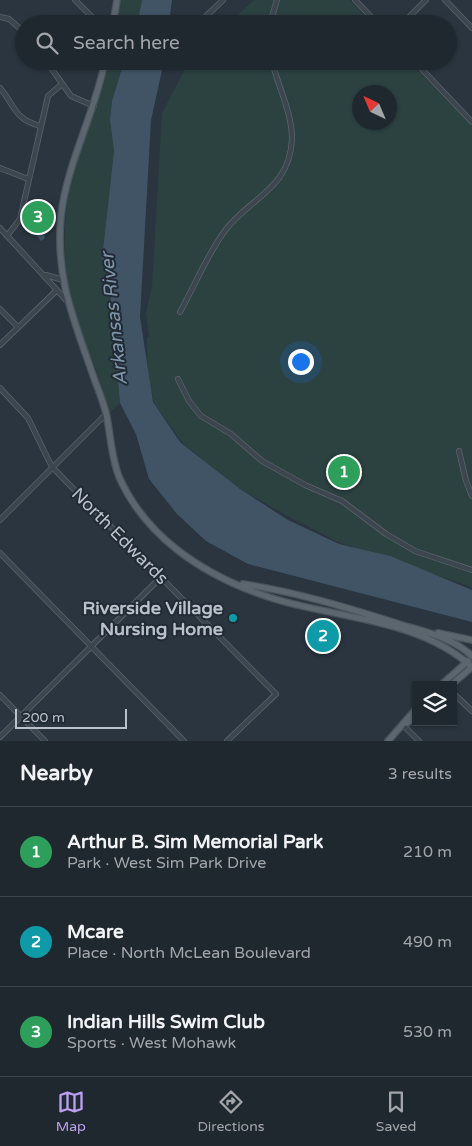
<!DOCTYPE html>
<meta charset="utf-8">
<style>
:root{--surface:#20282f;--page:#2d343b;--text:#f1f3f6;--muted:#a2a6aa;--line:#3d444b;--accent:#bca0f2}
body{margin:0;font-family:"Varela Round",sans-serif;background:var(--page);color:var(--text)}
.controls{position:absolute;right:15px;bottom:15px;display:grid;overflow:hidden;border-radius:0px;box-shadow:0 1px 4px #0004}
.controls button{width:45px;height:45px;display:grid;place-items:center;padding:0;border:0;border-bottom:1px solid var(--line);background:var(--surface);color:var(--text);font:25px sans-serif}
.compass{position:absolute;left:352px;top:85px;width:45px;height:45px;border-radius:50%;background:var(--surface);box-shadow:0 1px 4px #0004;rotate:316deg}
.scale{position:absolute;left:15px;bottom:12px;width:112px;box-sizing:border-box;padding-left:5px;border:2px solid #bac1ca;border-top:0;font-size:14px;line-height:18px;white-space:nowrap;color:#bac1ca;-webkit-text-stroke:4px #222b35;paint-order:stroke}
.you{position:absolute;left:300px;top:361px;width:18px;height:18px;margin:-12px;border:4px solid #fff;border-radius:50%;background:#1a73e8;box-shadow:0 0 0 8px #1a73e833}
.badge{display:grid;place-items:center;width:32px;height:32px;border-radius:50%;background:var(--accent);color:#fff;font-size:16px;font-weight:700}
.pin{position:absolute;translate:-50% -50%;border:2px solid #fff;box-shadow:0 1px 5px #0006}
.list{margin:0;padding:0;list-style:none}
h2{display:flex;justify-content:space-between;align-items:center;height:65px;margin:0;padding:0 20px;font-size:21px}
h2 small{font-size:16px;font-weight:400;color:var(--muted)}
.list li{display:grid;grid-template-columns:32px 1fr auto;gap:15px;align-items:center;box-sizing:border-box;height:90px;padding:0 20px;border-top:1px solid var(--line)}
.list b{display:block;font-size:19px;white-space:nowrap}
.list p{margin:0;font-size:16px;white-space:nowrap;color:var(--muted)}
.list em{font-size:16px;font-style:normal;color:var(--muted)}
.icon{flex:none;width:28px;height:28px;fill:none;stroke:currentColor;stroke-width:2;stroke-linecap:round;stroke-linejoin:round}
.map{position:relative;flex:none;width:472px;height:741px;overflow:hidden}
.search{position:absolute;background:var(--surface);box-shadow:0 1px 4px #0004;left:15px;right:15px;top:15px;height:55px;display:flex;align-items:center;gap:12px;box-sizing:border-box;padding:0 18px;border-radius:28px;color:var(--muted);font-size:19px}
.sheet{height:335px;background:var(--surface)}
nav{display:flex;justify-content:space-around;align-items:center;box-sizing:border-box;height:70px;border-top:1px solid var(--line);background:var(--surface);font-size:14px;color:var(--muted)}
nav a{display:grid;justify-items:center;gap:2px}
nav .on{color:var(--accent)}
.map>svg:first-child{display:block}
</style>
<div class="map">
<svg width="472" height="741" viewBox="0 0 472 741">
<rect width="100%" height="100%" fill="#2a353f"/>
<path fill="#2c4241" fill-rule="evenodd" d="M120 0H142L137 24H115Z
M254 0H350L373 24H228Z
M109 61H124L112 101 110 120 114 151 102 259 109 280 120 403 109 413C105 398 101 383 96 369 91 355 83 341 78 327 63 278 60 227 72 177 82 137 102 102 109 61Z
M185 61H409L472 126V587L338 542 284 514 237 487 184 444 155 405 148 380 147 337H149L146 313 152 286 162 113 187 65ZM360 92H390V122H360Z"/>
<path fill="#415466" d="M142 0H172L169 24H137Z
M124 61H164L151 120 140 317 153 402 180 442 240 489 288 520 339 544 390 556 472 590V622L248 564 206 541 177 514 149 479 136 434 120 403 109 280 102 259 114 151 110 120 112 101Z
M42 225 45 238 41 241 32 230Z"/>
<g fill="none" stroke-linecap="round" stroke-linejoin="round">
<g stroke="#5b646d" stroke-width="6">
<path id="minor" d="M75 0 99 24
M355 0 378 24
M445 0 472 28
M0 17 9 19 24 32
M196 22 202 20 223 0
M270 24 277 0
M402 24 426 0
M46 61 71 96 94 106
M414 61 472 122
M0 88C16 107 14 119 40 126
M0 168 28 179
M0 228 66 300
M7 236 20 219 48 96 62 84
M46 275 63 280
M0 309 18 327
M180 312C195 285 206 257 224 232 248 198 290 190 292 139 292 112 278 87 272 61
M0 345 57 290
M178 379 189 401 201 416 231 434 262 461 305 485 342 501 386 534 415 551 472 570
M0 388 28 418 52 467 276 694 227 741
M459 451 466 481 472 496
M0 520 106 414
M0 553 184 741
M453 693 472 711
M0 695 45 741
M403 725 419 741
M0 737 161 577"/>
</g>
<g stroke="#4a525c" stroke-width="8">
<path id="major" d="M113 24 117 0
M105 61C95 114 67 162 61 216 55 280 75 322 95 381 99 391 103 402 106 413 111 435 111 459 120 479 146 536 200 572 257 593 326 619 415 615 472 667
M243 584C296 592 349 608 399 624 425 632 452 637 472 656
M438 633 472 640
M441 685 468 661
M451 685 472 667
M407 723 416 717
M388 741 416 709"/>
</g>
<use href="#minor" stroke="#3d464f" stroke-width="4.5"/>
<use href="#major" stroke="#5c666f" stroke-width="5.5"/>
</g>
<circle fill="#0f9aa8" stroke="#222b35" stroke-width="2" cx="233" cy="618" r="5"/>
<g text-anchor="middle" stroke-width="4" stroke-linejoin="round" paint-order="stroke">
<g font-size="18" fill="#bac1ca" stroke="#222b35">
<text transform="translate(120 536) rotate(45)" y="6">North Edwards</text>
</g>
<g font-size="18" font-weight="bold" fill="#bac1ca" stroke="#222b35" text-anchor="end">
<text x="223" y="614">Riverside Village<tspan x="223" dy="21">Nursing Home</tspan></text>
</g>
<g font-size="19" font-style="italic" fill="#7e95a9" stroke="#222b35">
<text transform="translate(113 319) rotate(-96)" y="7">Arkansas River</text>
</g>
</g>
</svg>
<div class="controls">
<button><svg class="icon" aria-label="layers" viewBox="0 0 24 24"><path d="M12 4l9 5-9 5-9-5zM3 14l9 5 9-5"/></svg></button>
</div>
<svg class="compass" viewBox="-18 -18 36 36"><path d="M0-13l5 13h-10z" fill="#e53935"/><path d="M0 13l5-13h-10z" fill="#a2a6aa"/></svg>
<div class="scale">200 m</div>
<div class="you"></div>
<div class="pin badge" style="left:344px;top:472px;background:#2e9e5b">1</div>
<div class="pin badge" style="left:323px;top:636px;background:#0f9aa8">2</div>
<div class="pin badge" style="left:38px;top:217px;background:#2e9e5b">3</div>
<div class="search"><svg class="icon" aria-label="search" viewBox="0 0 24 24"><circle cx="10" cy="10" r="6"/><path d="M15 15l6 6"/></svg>Search here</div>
</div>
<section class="sheet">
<h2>Nearby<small>3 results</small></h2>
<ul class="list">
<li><span class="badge" style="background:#2e9e5b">1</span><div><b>Arthur B. Sim Memorial Park</b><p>Park · West Sim Park Drive</p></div><em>210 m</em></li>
<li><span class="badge" style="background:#0f9aa8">2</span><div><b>Mcare</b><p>Place · North McLean Boulevard</p></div><em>490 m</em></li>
<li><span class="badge" style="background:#2e9e5b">3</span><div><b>Indian Hills Swim Club</b><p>Sports · West Mohawk</p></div><em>530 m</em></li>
</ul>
</section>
<nav>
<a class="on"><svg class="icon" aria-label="map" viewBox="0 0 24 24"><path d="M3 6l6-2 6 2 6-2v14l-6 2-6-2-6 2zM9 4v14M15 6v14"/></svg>Map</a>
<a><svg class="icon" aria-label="directions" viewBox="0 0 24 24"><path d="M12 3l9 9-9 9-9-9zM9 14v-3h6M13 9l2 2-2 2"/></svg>Directions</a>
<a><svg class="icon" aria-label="saved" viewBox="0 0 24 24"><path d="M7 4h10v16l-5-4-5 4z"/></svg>Saved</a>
</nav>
